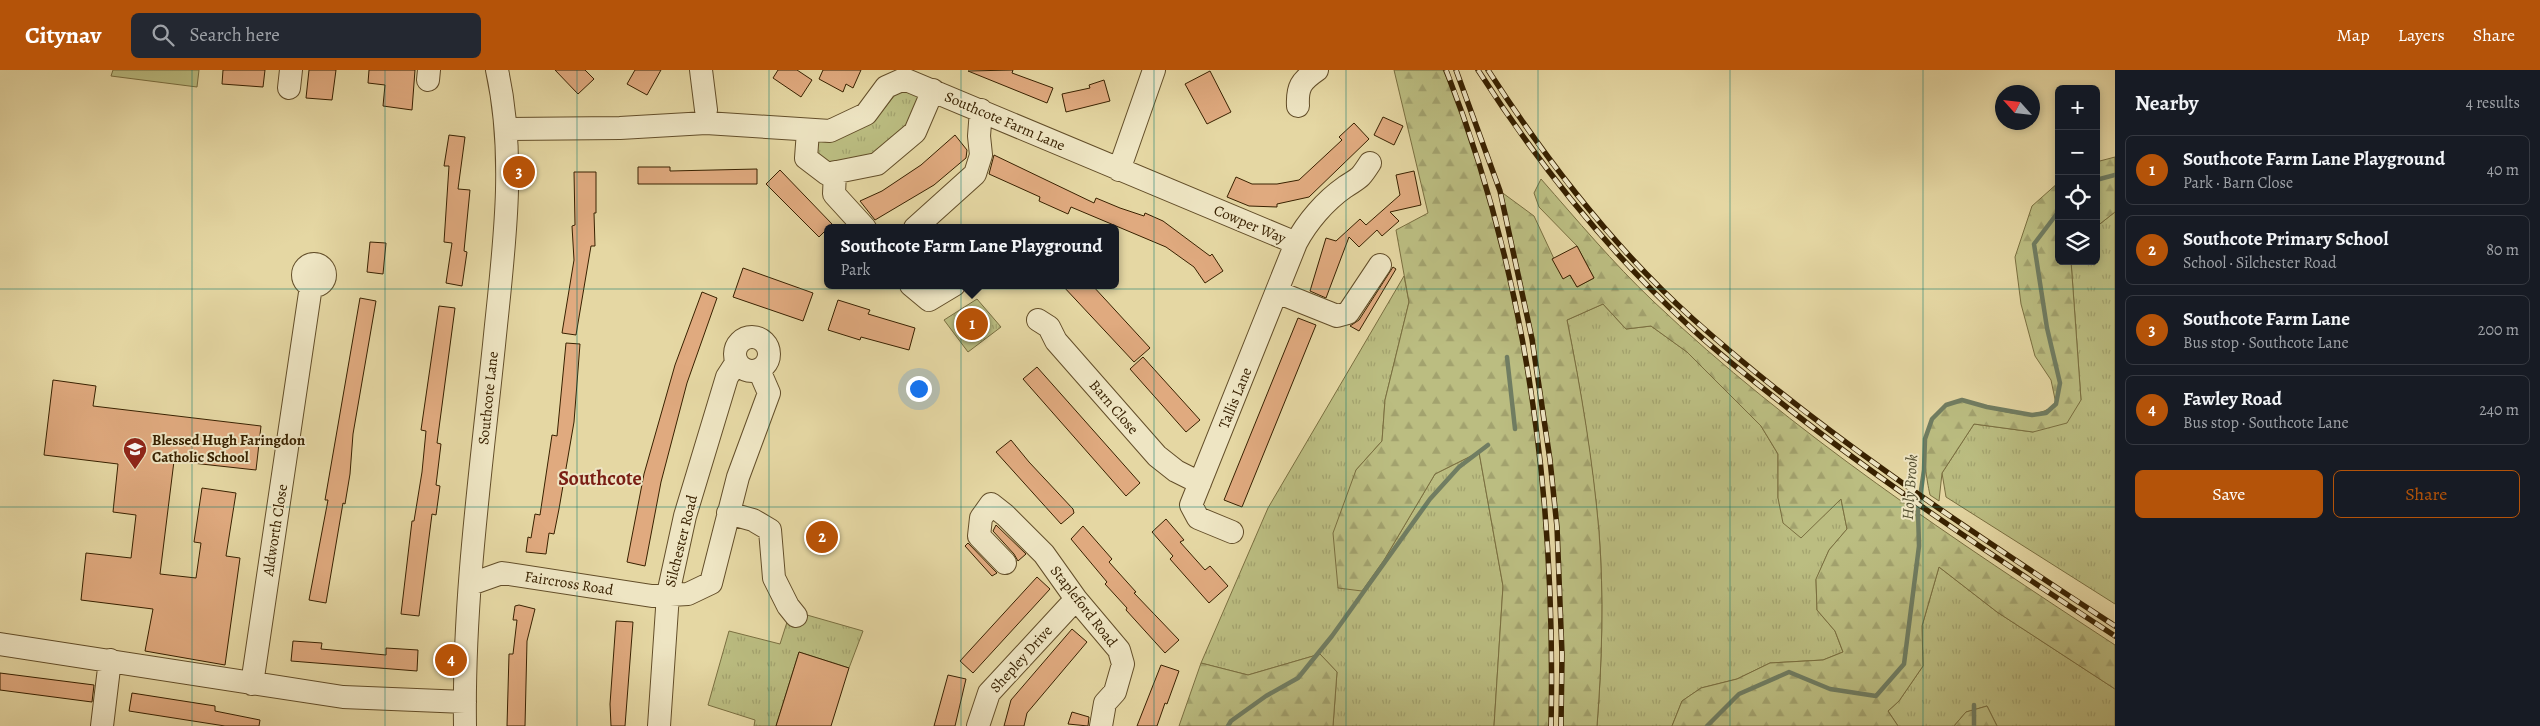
<!DOCTYPE html>
<meta charset="utf-8">
<style>
:root{--surface:#171b24;--page:#242831;--text:#f1f3f6;--muted:#9ea1a6;--line:#363941;--accent:#b45309}
body{margin:0;font-family:Alegreya,serif;background:var(--page);color:var(--text)}
.controls{position:absolute;right:15px;top:15px;display:grid;overflow:hidden;border-radius:8px;box-shadow:0 2px 8px #0003}
.controls button{width:45px;height:45px;display:grid;place-items:center;padding:0;border:0;border-bottom:1px solid var(--line);background:var(--surface);color:var(--text);font:25px sans-serif}
.compass{position:absolute;left:1995px;top:15px;width:45px;height:45px;border-radius:50%;background:var(--surface);box-shadow:0 2px 8px #0003;rotate:297deg}
.you{position:absolute;left:918px;top:318px;width:18px;height:18px;margin:-12px;border:4px solid #fff;border-radius:50%;background:#1a73e8;box-shadow:0 0 0 8px #1a73e833}
.badge{display:grid;place-items:center;width:32px;height:32px;border-radius:50%;background:var(--accent);color:#fff;font-size:16px;font-weight:700}
.pin{position:absolute;translate:-50% -50%;border:2px solid #fff;box-shadow:0 1px 5px #0006}
.popup{position:absolute;left:824px;top:154px;width:295px;height:65px;box-sizing:border-box;display:grid;place-content:center;border-radius:8px;background:var(--surface);filter:drop-shadow(0 1px 4px #0005);font-size:16px;white-space:nowrap;color:var(--muted)}
.popup b{font-size:19px;color:var(--text)}
.popup::after{content:'';position:absolute;left:50%;top:100%;margin-left:-10px;border:10px solid transparent;border-top-color:var(--surface)}
.list{margin:0;padding:0;list-style:none}
h2{display:flex;justify-content:space-between;align-items:center;height:65px;margin:0;padding:0 20px;font-size:21px}
h2 small{font-size:16px;font-weight:400;color:var(--muted)}
.list li{display:grid;grid-template-columns:32px 1fr auto;gap:15px;align-items:center;box-sizing:border-box;height:70px;margin:0 10px 10px;padding:0 10px;border:1px solid var(--line);border-radius:8px}
.list b{display:block;font-size:19px;white-space:nowrap}
.list p{margin:0;font-size:16px;white-space:nowrap;color:var(--muted)}
.list em{font-size:16px;font-style:normal;color:var(--muted)}
.actions{display:flex;gap:10px;padding:15px 20px}
.actions a{flex:1;padding:11px 0;border:1px solid var(--accent);border-radius:8px;text-align:center;font-size:18px;color:var(--accent)}
.actions .main{background:var(--accent);color:#fff}
.icon{flex:none;width:28px;height:28px;fill:none;stroke:currentColor;stroke-width:2;stroke-linecap:round;stroke-linejoin:round}
.map{position:relative;flex:none;width:2115px;height:656px;overflow:hidden}
header{display:flex;align-items:center;gap:30px;box-sizing:border-box;height:70px;padding:0 25px;background:var(--accent);color:#fff}
header strong{font-size:24px}
nav{display:flex;gap:28px;margin-inline-start:auto;font-size:18px}
.search{width:350px;height:45px;background:var(--page);display:flex;align-items:center;gap:12px;box-sizing:border-box;padding:0 18px;border-radius:8px;color:var(--muted);font-size:19px}
main{display:flex}
aside{flex:1;background:var(--surface)}
.map>svg:first-child{display:block}
</style>
<header>
<strong>Citynav</strong>
<div class="search"><svg class="icon" aria-label="search" viewBox="0 0 24 24"><circle cx="10" cy="10" r="6"/><path d="M15 15l6 6"/></svg>Search here</div>
<nav><a>Map</a><a>Layers</a><a>Share</a></nav>
</header>
<main>
<div class="map">
<svg width="2115" height="656" viewBox="0 0 2115 656">
<defs>
<pattern id="grass-tufts" width="24" height="20" patternUnits="userSpaceOnUse" patternTransform="scale(1.25)"><rect width="24" height="20" fill="#bbbd81"/><path d="M3 7l-1-3M5 7V3M7 7l1-3M15 17l-1-3M17 17v-4M19 17l1-3" fill="none" stroke="#a2a26e"/></pattern>
<pattern id="forest-firs" width="22" height="20" patternUnits="userSpaceOnUse" patternTransform="scale(1.25)"><rect width="22" height="20" fill="#bbbd81"/><path d="M5 1l3.5 6h-7zM16 11l3.5 6h-7z" fill="#a2a26e"/></pattern>
</defs>
<rect width="100%" height="100%" fill="#e5d7a3"/>
<filter id="stains"><feTurbulence type="fractalNoise" baseFrequency=".004" numOctaves="4"/><feColorMatrix values="0 0 0 0 .2 0 0 0 0 .09 0 0 0 0 .02 0 0 0 .5 -.17"/></filter>
<radialGradient id="worn" r=".72"><stop offset=".6" stop-color="#630" stop-opacity="0"/><stop offset="1" stop-color="#630" stop-opacity=".3"/></radialGradient>
<path fill="url(#grass-tufts)" stroke="#7a6f40" d="M898 21 916 23 920 37 898 69 872 87 824 95 811 85 814 73 880 44Z
M2115 142V534L1946 427 1942 403 1974 354 2033 362 2081 330 2071 191H2096V157Z
M1404 206 1409 232 1385 330 1382 371 1356 400 1384 490 1435 404 1479 382 1503 516 1494 656H1333L1337 602 1320 584 1248 605 1201 593 1268 438Z
M977 229 1001 257 968 282 944 250Z
M1603 234 1626 259 1651 256 1687 282 1761 356 1778 384V428L1801 467 1841 429 1847 459 1829 480 1816 510 1817 540 1835 561 1843 582 1823 590 1770 593 1737 609 1701 618 1682 631 1672 656H1597C1602 592 1604 526 1599 461 1592 390 1581 320 1567 250Z
M1939 497 1997 542 2115 619V656H1997L1987 636 1966 642 1954 656H1898L1888 641 1899 631 1923 596 1922 556Z
M800 543 863 561 849 598 799 582 776 656H754L755 650 708 635 729 561 780 574 788 549Z"/>
<path fill="url(#forest-firs)" stroke="#7a6f40" d="M1394 0H1443C1451 18 1461 36 1467 55 1484 102 1495 150 1506 198 1542 349 1554 501 1551 656H1494L1503 516 1479 382 1435 404 1384 490 1362 521 1338 518 1333 463 1356 400 1382 371 1385 330 1409 232 1396 160 1428 143Z
M2115 87V142L2096 157V92Z
M1541 109C1577 150 1613 193 1653 231 1792 363 1955 470 2115 575V619L1997 542 1939 497 1922 556 1923 596 1899 631 1888 641 1898 656H1672L1682 631 1701 618 1737 609 1770 593 1823 590 1843 582 1835 561 1817 540 1816 509 1829 480 1847 459 1841 429 1801 468 1783 453 1778 428V384L1761 356 1687 282 1651 256 1626 259 1603 234 1567 250C1581 320 1593 391 1599 462 1604 526 1602 592 1597 656H1559C1564 529 1556 401 1533 276 1524 224 1510 173 1500 121L1534 146 1563 208 1570 205 1577 217 1594 208 1577 176 1539 137 1534 123Z
M2059 112V191H2071L2081 330 2067 353 2033 362 1974 354 1942 403 1939 431 1930 425C1923 393 1916 337 1961 331 1967 330 1976 334 1983 336 2007 343 2036 351 2056 334L2051 310 2035 286 2021 234 2015 187 2032 136Z
M1320 584 1337 602 1333 656H1179L1201 593 1248 605Z
M1987 636 1997 656H1954L1966 642Z"/>
<path fill="#bbbd81" stroke="#7a6f40" d="M113 0H199L197 17 111 6Z"/>
<g fill="none" stroke-linecap="round" stroke-linejoin="round">
<path stroke="#707d62" stroke-width="4.5" d="M2096 110 2115 105
M1507 287 1515 359
M1228 656 1231 651 1266 626 1298 608 1332 566 1430 429 1459 397 1488 375
M1707 656 1739 624 1789 602 1830 619 1876 626 1904 594 1919 476 1918 441 1924 400 1925 369 1932 349 1946 335 1962 330 1987 337 2032 345 2046 343 2056 334 2060 313 2047 258 2034 174 2059 141
M1974 656V635"/>
</g>
<path fill="#e0aa7f" stroke="#382100" d="M223 0H265L263 17 222 14Z
M309 0H336L332 30 306 28Z
M369 0H415L412 40 383 36 385 15 368 13Z
M555 0H585L594 9 578 24Z
M635 0H661L647 25 627 14Z
M778 0H797L812 10 801 27 773 8Z
M823 0H861L853 18 846 14 843 22 819 9Z
M1013 0 1012 3 1053 18 1047 33 968 1Z
M1210 1 1231 42 1207 54 1185 14Z
M1104 10 1110 31 1066 42 1062 24 1090 18 1089 15Z
M1383 47 1403 56 1394 75 1374 65Z
M1354 53 1369 69 1309 127 1277 134V137L1249 136 1227 127 1236 107 1252 114H1277L1299 110 1342 70 1339 67Z
M449 65 465 67 458 119 470 120 464 181 467 182 462 216 446 213 452 173 444 172 449 96H444Z
M955 65 967 80 966 88 934 115 875 150 860 131 882 121 921 95Z
M994 85 1094 133 1096 128 1120 138 1144 146 1145 143 1163 151 1210 186 1212 184 1223 201 1205 213 1194 197 1166 177 1071 137 1068 144 1039 131 1040 127 989 104Z
M638 97H670V101L757 99V114H638Z
M780 100 832 154 819 167 766 114Z
M1414 101 1421 135 1390 142 1399 151 1382 166 1377 160 1359 177 1349 167 1326 228 1310 221 1326 168 1336 171 1360 149 1366 155 1400 125 1396 105Z
M574 102H596V143H594L595 176H591L576 265 562 263 574 190 572 156 575 155Z
M370 172 386 173 383 204 367 202Z
M1577 176 1594 208 1577 217 1570 205 1563 209 1552 189Z
M1393 197 1396 199 1359 261 1350 256 1359 250Z
M743 198 813 223 803 251 733 227Z
M1062 215H1092L1150 278 1134 292Z
M702 222 717 228 687 313 661 412 645 496 627 492 644 404 675 295Z
M360 228 376 231 353 364 350 404 345 434 343 433 326 533 309 530 328 430H325Z
M838 230 870 240 868 244 915 258 909 280 861 267 860 270 828 260Z
M439 236 455 238 437 373 441 374 436 415 440 416 436 445 432 444 419 546 401 544 412 451H414L422 402 426 361 421 360Z
M1298 248 1316 255 1242 437 1224 430Z
M566 273 580 274 574 352 559 439 554 464 549 463 546 484 526 482 528 467 531 468 535 444 540 445 552 365 557 366Z
M1143 287 1200 350 1186 362 1130 299Z
M1037 297 1140 413 1126 426 1023 309Z
M53 310 96 316 93 336 261 356 256 400 174 391 160 504 196 508 201 473 194 472 202 418 236 423 226 486 240 488 225 595 145 581 153 539 81 530 86 483 131 488 136 445 113 442 118 394 44 385Z
M1011 370 1029 392 1073 439 1074 443 1061 454 996 382Z
M1166 449 1184 470 1180 472 1205 500 1210 496 1228 516 1209 533 1170 489 1173 486 1152 462Z
M996 455 1026 484 1018 491 1014 484 993 461Z
M1083 456 1112 489 1109 492 1136 522 1134 523 1179 570 1165 583 1126 540 1127 538 1105 514 1107 512 1071 469Z
M968 473 997 503 992 506 965 476Z
M1037 507 1050 519 973 603 960 591Z
M519 535 535 539 527 571 525 656H507L509 584H513L517 550H513L515 536Z
M616 551 633 552 625 656H611L610 634Z
M1072 559 1087 572 1027 643 1024 656H1004L1011 630Z
M293 571 322 573 321 579 386 585V578L418 580 417 601 291 591Z
M799 582 849 598 831 656H776Z
M1161 595 1179 601 1167 634 1165 633 1157 656H1137Z
M0 603 94 615 92 632 0 620Z
M948 605 966 609 955 656H934Z
M132 623 215 636V641L260 650 259 656H225L129 641Z
M1072 642 1089 647 1088 656 1068 654Z"/>
<g fill="none" stroke-linecap="round" stroke-linejoin="round">
<g stroke="#634e29" stroke-width="24">
<path id="minor" d="M701 0 706 40
M428 10 429 0
M289 18 291 0
M1298 36C1297 17 1301 11 1317 0
M507 59 620 58 706 53 830 61 866 44 886 17 904 9 1296 173C1307 152 1325 131 1345 117 1360 107 1359 110 1370 93
M808 61 806 88 827 104 877 94 915 62 933 20
M1119 100 1154 0
M835 102 834 124 865 158
M915 158 975 104 981 85 979 66 981 40
M303 205a11 11 0 1 1 22 0a11 11 0 1 1-22 0Z
M911 215 929 230 954 215
M1277 222 1337 246 1348 243 1380 195
M1038 250 1049 257 1056 271 1157 386 1176 401 1200 413
M735 284a17 17 0 1 1 34 0a17 17 0 1 1-34 0Z
M728 443 753 450 770 460 774 508 788 536 796 546
M1232 462 1198 448 1191 435 1296 173
M1005 493 979 466 981 448 991 434 1005 445 1044 484 1076 529 1119 580 1123 594 1115 622 1105 633 1101 656
M471 514 502 503 652 526 688 524 711 513 738 407 769 323 759 300
M0 574 343 627 465 632
M252 614 311 216
M102 656 110 590
M465 656C463 530 481 400 494 275 503 184 517 91 497 0
M659 656 668 524 685 446 727 307 736 293
M978 656 989 623 1076 529"/>
</g>
<use href="#minor" stroke="#eee5c3" stroke-width="22"/>
<g stroke="#382100" stroke-width="5.5">
<path id="rail" d="M1446 0C1528 208 1556 433 1551 656
M1456 0 1500 121 1532 269 1550 390 1557 457 1562 584 1561 656
M1478 0C1537 92 1606 179 1686 253 1718 284 1754 311 1789 339 1894 421 2004 493 2115 566
M1488 0C1546 90 1613 177 1693 249 1823 365 1969 460 2115 556"/>
</g>
<use href="#rail" stroke="#eee5c3" stroke-width="4" stroke-dasharray="11" stroke-linecap="butt"/>
</g>
<path fill="none" stroke="#0f766e" stroke-width="1" stroke-opacity="0.55" d="M192 0V656M385 0V656M577 0V656M769 0V656M961 0V656M1154 0V656M1346 0V656M1538 0V656M1730 0V656M1923 0V656M0 219H2115M0 437H2115"/>
<defs>
<g id="school-pin" transform="scale(1.25)"><path d="M0 17L-7.5 6A9.5 9.5 0 1 1 7.5 6Z" fill="#8f2418" stroke="#eee5c3"/><path d="M0-5L7-2L0 1L-7-2ZM-4 1L0 2.5L4 1V4Q0 6-4 4Z" fill="#fff"/></g>
</defs>
<g fill-rule="evenodd">
<use href="#school-pin" x="135" y="379"/>
</g>
<g text-anchor="middle" stroke-width="4" stroke-linejoin="round" paint-order="stroke">
<g font-size="15" fill="#382100" stroke="#eee5c3">
<text transform="translate(1005 51) rotate(23)" y="5">Southcote Farm Lane</text>
<text transform="translate(1250 154) rotate(23)" y="5">Cowper Way</text>
<text transform="translate(488 328) rotate(-84)" y="5">Southcote Lane</text>
<text transform="translate(1235 328) rotate(-68)" y="5">Tallis Lane</text>
<text transform="translate(1114 337) rotate(49)" y="5">Barn Close</text>
<text transform="translate(275 460) rotate(-81)" y="5">Aldworth Close</text>
<text transform="translate(681 471) rotate(-76)" y="5">Silchester Road</text>
<text transform="translate(569 513) rotate(9)" y="5">Faircross Road</text>
<text transform="translate(1084 536) rotate(52)" y="5">Stapleford Road</text>
<text transform="translate(1021 589) rotate(-48)" y="5">Shepley Drive</text>
</g>
<g font-size="15" font-weight="bold" fill="#382100" stroke="#eee5c3" text-anchor="start">
<text x="152" y="375">Blessed Hugh Faringdon<tspan x="152" dy="17">Catholic School</tspan></text>
</g>
<g font-size="16" font-style="italic" fill="#544f31" stroke="#eee5c3">
<text transform="translate(1909 417) rotate(-86)" y="6">Holy Brook</text>
</g>
<g font-size="20" font-weight="bold" fill="#7a1f14" stroke="#eee5c3">
<text x="600" y="415">Southcote</text>
</g>
</g>
<rect width="100%" height="100%" filter="url(#stains)"/>
<rect width="100%" height="100%" fill="url(#worn)"/>
</svg>
<div class="controls">
<button>+</button>
<button>−</button>
<button><svg class="icon" aria-label="locate" viewBox="0 0 24 24"><circle cx="12" cy="12" r="6"/><path d="M12 2v4M12 18v4M2 12h4M18 12h4"/></svg></button>
<button><svg class="icon" aria-label="layers" viewBox="0 0 24 24"><path d="M12 4l9 5-9 5-9-5zM3 14l9 5 9-5"/></svg></button>
</div>
<svg class="compass" viewBox="-18 -18 36 36"><path d="M0-13l5 13h-10z" fill="#e53935"/><path d="M0 13l5-13h-10z" fill="#9ea1a6"/></svg>
<div class="you"></div>
<div class="pin badge" style="left:972px;top:254px">1</div>
<div class="popup"><b>Southcote Farm Lane Playground</b>Park</div>
<div class="pin badge" style="left:822px;top:467px">2</div>
<div class="pin badge" style="left:519px;top:102px">3</div>
<div class="pin badge" style="left:451px;top:590px">4</div>
</div>
<aside>
<h2>Nearby<small>4 results</small></h2>
<ul class="list">
<li><span class="badge">1</span><div><b>Southcote Farm Lane Playground</b><p>Park · Barn Close</p></div><em>40 m</em></li>
<li><span class="badge">2</span><div><b>Southcote Primary School</b><p>School · Silchester Road</p></div><em>80 m</em></li>
<li><span class="badge">3</span><div><b>Southcote Farm Lane</b><p>Bus stop · Southcote Lane</p></div><em>200 m</em></li>
<li><span class="badge">4</span><div><b>Fawley Road</b><p>Bus stop · Southcote Lane</p></div><em>240 m</em></li>
</ul>
<div class="actions"><a class="main">Save</a><a>Share</a></div>
</aside>
</main>
